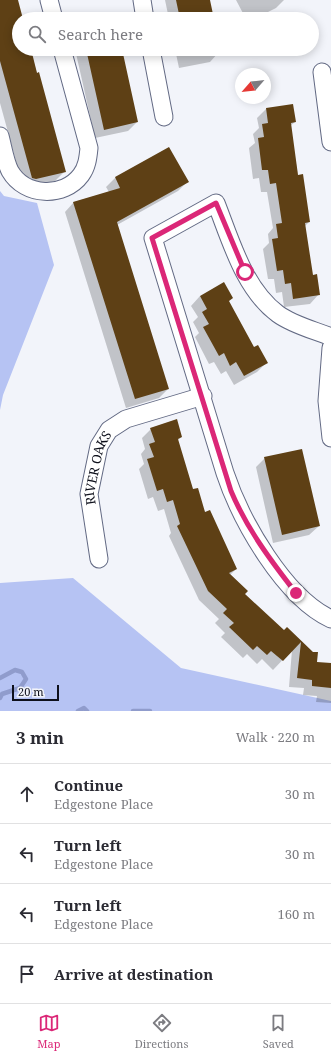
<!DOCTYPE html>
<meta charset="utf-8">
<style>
:root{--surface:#fff;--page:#f7f7f7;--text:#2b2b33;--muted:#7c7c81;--line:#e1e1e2;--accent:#db2777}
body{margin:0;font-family:"Noto Serif",serif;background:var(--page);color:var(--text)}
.compass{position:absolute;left:235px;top:68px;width:36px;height:36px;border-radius:50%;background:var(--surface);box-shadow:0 2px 10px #0003;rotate:242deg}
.scale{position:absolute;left:12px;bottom:10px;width:47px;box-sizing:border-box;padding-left:4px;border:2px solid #0e101b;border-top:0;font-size:11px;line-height:14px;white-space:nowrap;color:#0e101b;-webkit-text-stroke:3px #f2f4fa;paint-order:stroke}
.stop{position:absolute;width:12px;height:12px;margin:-9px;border:3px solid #db2777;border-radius:50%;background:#fff}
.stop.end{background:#db2777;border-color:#fff;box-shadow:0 1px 4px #0008}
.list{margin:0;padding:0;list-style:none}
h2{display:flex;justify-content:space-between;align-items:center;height:52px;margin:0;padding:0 16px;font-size:17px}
h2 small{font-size:13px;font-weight:400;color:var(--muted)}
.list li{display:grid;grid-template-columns:26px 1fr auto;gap:12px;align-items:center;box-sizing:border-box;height:60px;padding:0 16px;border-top:1px solid var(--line)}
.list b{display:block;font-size:15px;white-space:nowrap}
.list p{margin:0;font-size:13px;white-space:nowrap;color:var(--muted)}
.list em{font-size:13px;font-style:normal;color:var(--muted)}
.icon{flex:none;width:22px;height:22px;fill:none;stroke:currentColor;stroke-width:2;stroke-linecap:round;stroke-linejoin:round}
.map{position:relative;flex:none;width:331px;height:711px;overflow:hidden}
.search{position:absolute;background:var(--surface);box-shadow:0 2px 10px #0003;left:12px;right:12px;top:12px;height:44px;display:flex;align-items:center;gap:10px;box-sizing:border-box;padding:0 14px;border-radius:22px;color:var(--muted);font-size:15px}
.sheet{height:292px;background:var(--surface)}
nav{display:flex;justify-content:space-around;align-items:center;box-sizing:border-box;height:56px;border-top:1px solid var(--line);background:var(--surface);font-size:11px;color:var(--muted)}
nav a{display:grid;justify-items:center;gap:2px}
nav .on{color:var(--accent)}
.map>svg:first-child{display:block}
</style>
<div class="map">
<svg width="331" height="711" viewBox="0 0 331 711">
<rect width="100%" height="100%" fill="#f2f4fa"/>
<path fill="#b6c3f3" d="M0 191 4 196 37 203 54 265 3 395 0 410Z
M73 578 181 668 331 701V711H0V583Z"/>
<path fill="#0003" d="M0 0H17L22 19H19V49H30L65 171 55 181 26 188 23 187 0 103Z
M165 0H209L213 19H169Z
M236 0H284L276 8 254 19H246Z
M114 16V19H102Z
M75 49H121L137 122 128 131 95 138Z
M175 49H219V52L210 62 179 68Z
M266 109 295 122 290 126 298 176 309 222 305 226 312 276 319 294 310 304 284 307 282 292 276 293 274 279H268L263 249 269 243 268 234 273 228 267 192H261L259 178 253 179 249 148 255 143 253 134 259 128 257 118Z
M169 148 187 182 178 191 117 225 168 389 159 398 126 408 65 212 74 202 109 192 106 187 115 178Z
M200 296 228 302 254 348 266 363 257 372 234 385 226 371 221 374 214 362 209 364 195 337 199 333 193 322 198 317 191 306Z
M151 429 181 437 177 441 193 490 236 569 230 575 244 595 284 632 287 628 313 653 316 663 331 664V703L316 702 317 696 303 695 304 688 289 687 292 650 273 670 262 659 257 664 247 654 243 658 221 637 225 633 215 623 219 619 199 600 169 536 171 533 164 509 158 511 153 497 148 499 139 469 144 464 141 454 145 449 142 438Z
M265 458 319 526 309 535 273 543 256 467Z"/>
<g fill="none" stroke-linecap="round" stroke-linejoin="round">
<path stroke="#909ccc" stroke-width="4.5" d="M0 678 15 670 22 672 26 679 20 688 2 694 0 698
M78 711 84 708 87 711
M133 711H150"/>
</g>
<path fill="#5e4015" d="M0 0H18L23 19H19V49H31L37 73 39 72 66 172 36 179 32 178 0 61Z
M176 0H210L214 19H180Z
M86 49H122L138 122 104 130Z
M293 104 296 122 291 123 298 175 303 174 310 222 305 223 313 275 317 274 320 295 293 299 291 283 285 284 283 270 277 271 272 239 278 238 276 224 282 223 276 183 270 184 268 170H262L258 138 264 137 262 124 268 123 266 108Z
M169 147 189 182 117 222 169 389 135 399 73 202 120 188 115 177Z
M224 282 233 298 229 301 254 347 258 345 268 363 244 376 236 362 230 366 224 353 219 356 203 327 209 324 202 312 207 309 200 296Z
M177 419 182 437 178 439 193 489 198 488 205 512 210 510 237 569 229 573 248 591 245 594 284 630 287 627 313 652H318L317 662 331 663V688L312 686V680L297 678 301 642 283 661 271 651 267 655 257 646 253 650 229 627 234 623 223 613 227 609 208 591 177 526 180 524 173 500 167 502 163 489 157 491 147 459 154 457 149 444 155 442 150 428Z
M302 449 320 526 282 535 264 457Z"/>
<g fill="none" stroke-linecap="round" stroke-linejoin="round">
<g stroke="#636a84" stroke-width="19">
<g id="minor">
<path d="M49 0 54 19"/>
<path d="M142 0 145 19"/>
<path d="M151 49 164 117"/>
<path d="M322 72 331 142"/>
<path d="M0 136C3 147 5 161 10 171 25 197 64 198 81 175 87 167 88 158 89 148L62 49"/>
<path d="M331 337C314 330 293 325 278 314 244 289 231 241 216 203L153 238 225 473C241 521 284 597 331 619"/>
<path d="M331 348 327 401 331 438"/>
<path id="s1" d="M99 559 89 494 99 446 109 430 126 419 203 396"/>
</g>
</g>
<use href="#minor" stroke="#fff" stroke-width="17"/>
</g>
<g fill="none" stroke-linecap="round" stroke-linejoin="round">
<path stroke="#db2777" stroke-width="5" d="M245 272 216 203 152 238 231 491C247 529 271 561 296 593"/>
</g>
<g text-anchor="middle" stroke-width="4" stroke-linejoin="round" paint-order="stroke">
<g font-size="13" fill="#0e101b" stroke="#f2f4fa">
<text dy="5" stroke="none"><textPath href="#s1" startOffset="93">RIVER OAKS</textPath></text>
</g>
</g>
</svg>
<svg class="compass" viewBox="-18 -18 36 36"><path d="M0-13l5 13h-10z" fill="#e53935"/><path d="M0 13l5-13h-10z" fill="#7c7c81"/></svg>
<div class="scale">20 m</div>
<div class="stop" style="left:245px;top:272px"></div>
<div class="stop end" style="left:296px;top:593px"></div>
<div class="search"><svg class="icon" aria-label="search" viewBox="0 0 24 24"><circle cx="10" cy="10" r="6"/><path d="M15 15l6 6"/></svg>Search here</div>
</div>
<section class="sheet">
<h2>3 min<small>Walk · 220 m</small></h2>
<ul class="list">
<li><svg class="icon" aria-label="ahead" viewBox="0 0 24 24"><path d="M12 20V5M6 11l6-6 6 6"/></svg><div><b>Continue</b><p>Edgestone Place</p></div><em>30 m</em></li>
<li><svg class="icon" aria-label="left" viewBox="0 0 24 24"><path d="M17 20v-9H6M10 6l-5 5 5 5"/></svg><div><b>Turn left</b><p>Edgestone Place</p></div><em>30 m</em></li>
<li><svg class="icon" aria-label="left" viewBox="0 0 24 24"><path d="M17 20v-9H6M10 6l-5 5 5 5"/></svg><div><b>Turn left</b><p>Edgestone Place</p></div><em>160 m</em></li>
<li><svg class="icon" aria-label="arrive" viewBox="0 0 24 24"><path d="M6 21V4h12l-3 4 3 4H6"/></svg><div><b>Arrive at destination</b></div></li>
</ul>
</section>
<nav>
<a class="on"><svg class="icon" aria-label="map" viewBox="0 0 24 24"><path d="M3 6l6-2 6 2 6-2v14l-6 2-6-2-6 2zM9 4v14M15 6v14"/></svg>Map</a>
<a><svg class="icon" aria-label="directions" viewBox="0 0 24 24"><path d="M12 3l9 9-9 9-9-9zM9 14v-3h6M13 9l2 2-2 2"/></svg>Directions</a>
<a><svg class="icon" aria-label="saved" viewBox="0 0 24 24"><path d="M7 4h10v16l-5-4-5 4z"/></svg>Saved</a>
</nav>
